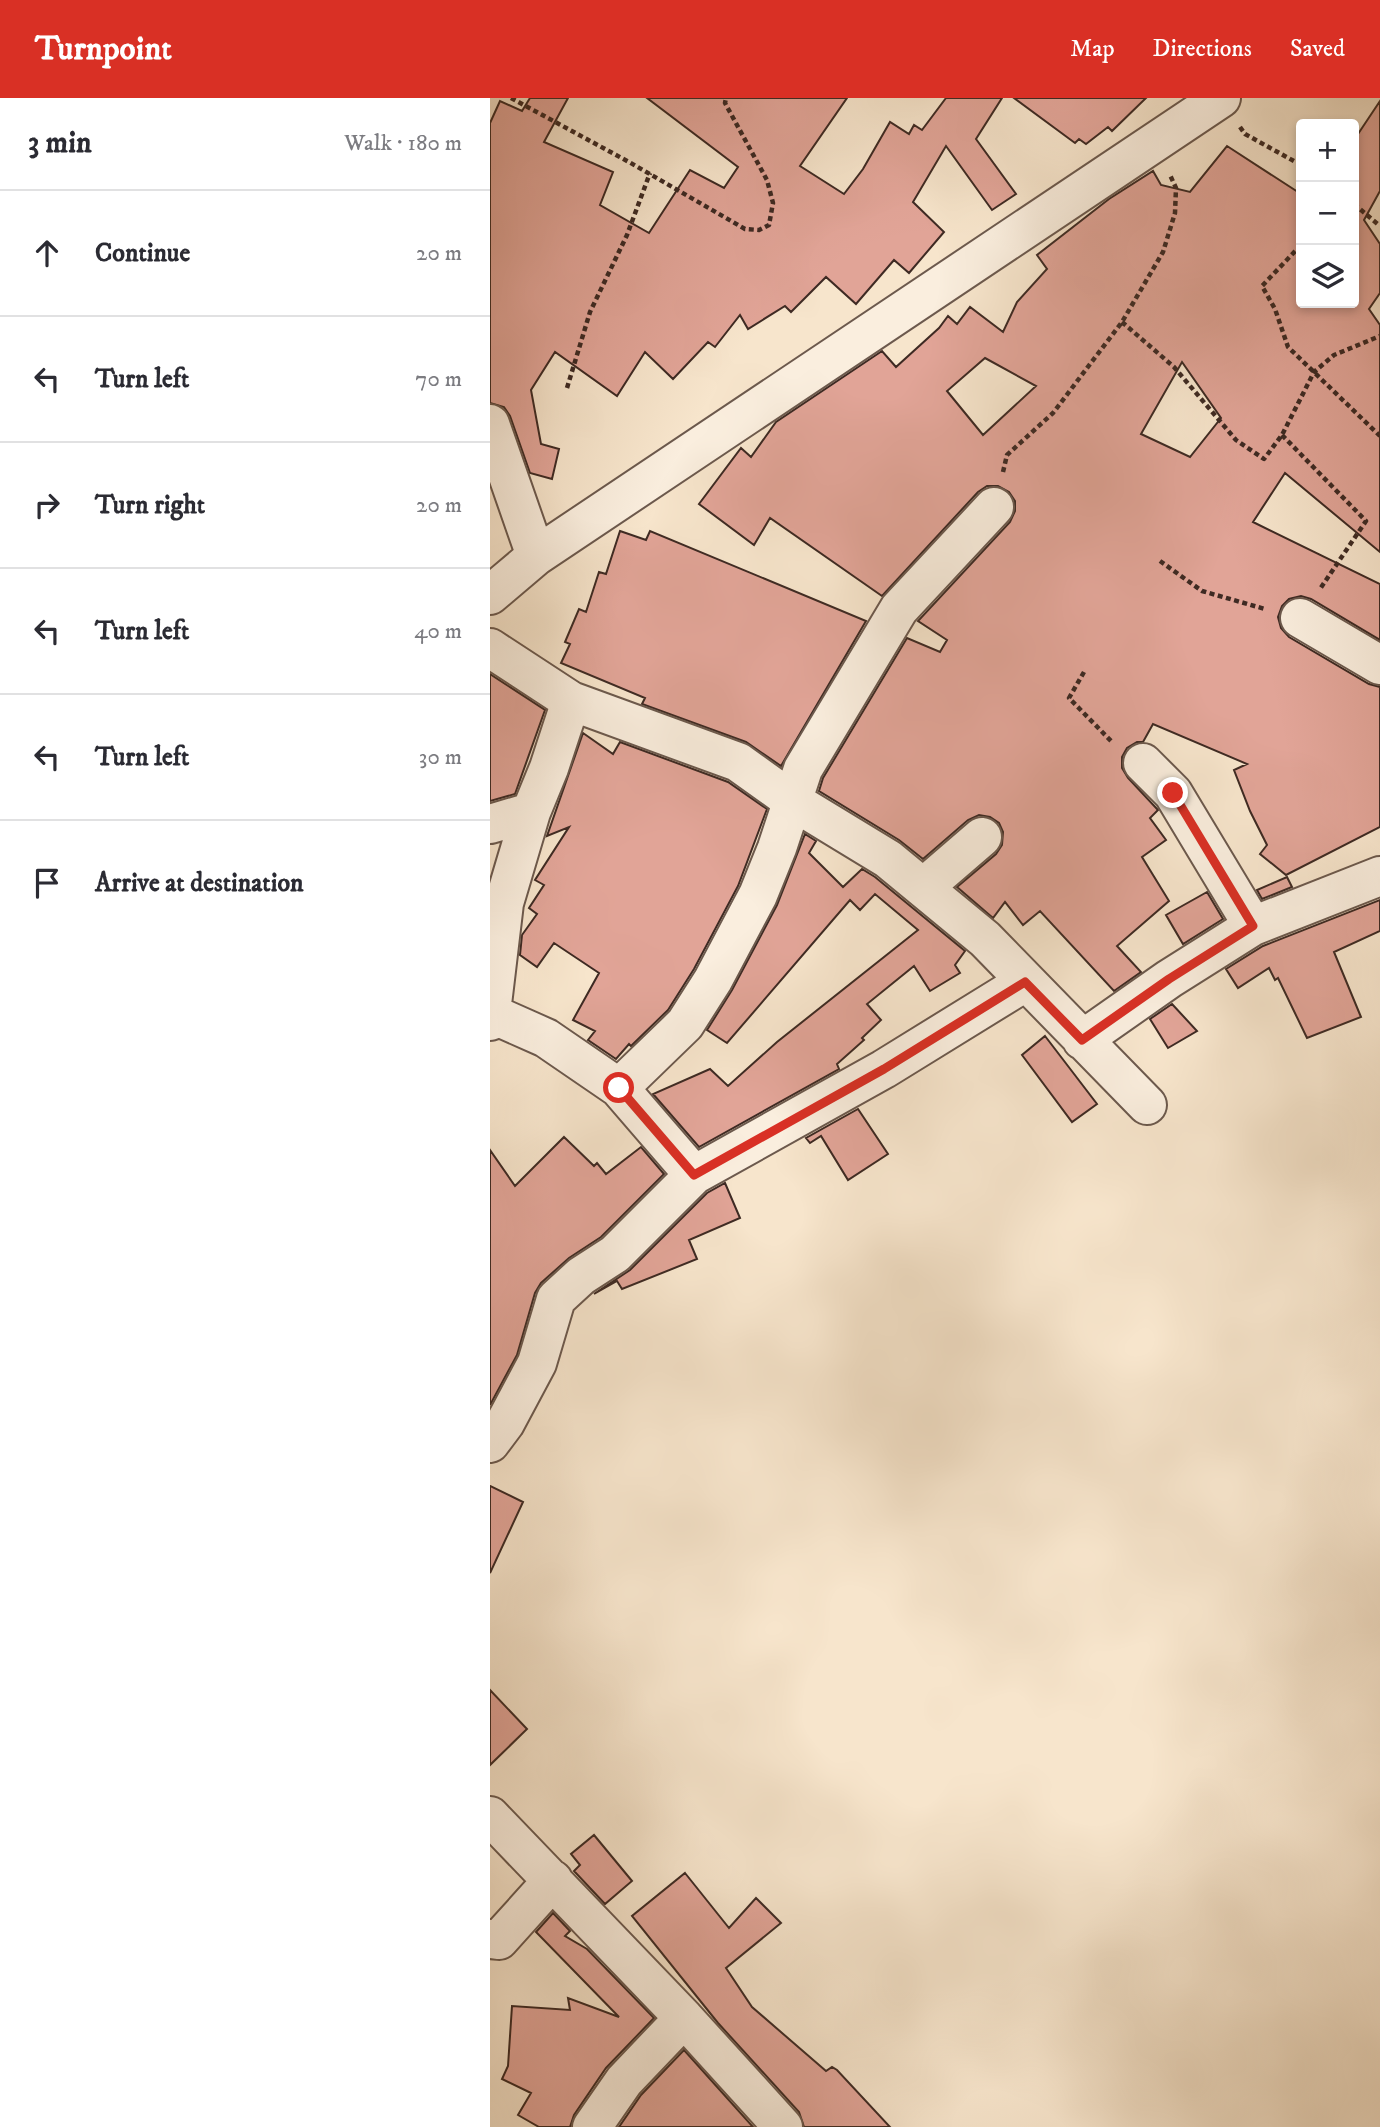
<!DOCTYPE html>
<meta charset="utf-8">
<style>
:root{--surface:#fff;--page:#f7f7f7;--text:#2b2b33;--muted:#7c7c81;--line:#e1e1e2;--accent:#d93025}
body{margin:0;font-family:"IM FELL DW Pica",serif;background:var(--page);color:var(--text)}
.controls{position:absolute;right:21px;top:21px;display:grid;overflow:hidden;border-radius:7px;box-shadow:0 4px 10px #0003}
.controls button{width:63px;height:63px;display:grid;place-items:center;padding:0;border:0;border-bottom:2px solid var(--line);background:var(--surface);color:var(--text);font:35px sans-serif}
.stop{position:absolute;width:21px;height:21px;margin:-16px;border:5px solid #d93025;border-radius:50%;background:#fff}
.stop.end{background:#d93025;border-color:#fff;box-shadow:0 2px 7px #0008}
.list{margin:0;padding:0;list-style:none}
h2{display:flex;justify-content:space-between;align-items:center;height:91px;margin:0;padding:0 28px;font-size:30px}
h2 small{font-size:23px;font-weight:400;color:var(--muted)}
.list li{display:grid;grid-template-columns:46px 1fr auto;gap:21px;align-items:center;box-sizing:border-box;height:126px;padding:0 28px;border-top:2px solid var(--line)}
.list b{display:block;font-size:26px;white-space:nowrap}
.list em{font-size:23px;font-style:normal;color:var(--muted)}
.icon{flex:none;width:38px;height:38px;fill:none;stroke:currentColor;stroke-width:2;stroke-linecap:round;stroke-linejoin:round}
.map{position:relative;flex:none;width:890px;height:2029px;overflow:hidden}
header{display:flex;align-items:center;gap:42px;box-sizing:border-box;height:98px;padding:0 35px;background:var(--accent);color:#fff}
header strong{font-size:33px}
nav{display:flex;gap:38px;margin-inline-start:auto;font-size:24px}
main{display:flex}
aside{flex:1;background:var(--surface)}
.map>svg:first-child{display:block}
</style>
<header>
<strong>Turnpoint</strong>
<nav><a>Map</a><a>Directions</a><a>Saved</a></nav>
</header>
<main>
<aside>
<h2>3 min<small>Walk · 180 m</small></h2>
<ul class="list">
<li><svg class="icon" aria-label="ahead" viewBox="0 0 24 24"><path d="M12 20V5M6 11l6-6 6 6"/></svg><div><b>Continue</b></div><em>20 m</em></li>
<li><svg class="icon" aria-label="left" viewBox="0 0 24 24"><path d="M17 20v-9H6M10 6l-5 5 5 5"/></svg><div><b>Turn left</b></div><em>70 m</em></li>
<li><svg class="icon" aria-label="right" viewBox="0 0 24 24"><path d="M7 20v-9h11M14 6l5 5-5 5"/></svg><div><b>Turn right</b></div><em>20 m</em></li>
<li><svg class="icon" aria-label="left" viewBox="0 0 24 24"><path d="M17 20v-9H6M10 6l-5 5 5 5"/></svg><div><b>Turn left</b></div><em>40 m</em></li>
<li><svg class="icon" aria-label="left" viewBox="0 0 24 24"><path d="M17 20v-9H6M10 6l-5 5 5 5"/></svg><div><b>Turn left</b></div><em>30 m</em></li>
<li><svg class="icon" aria-label="arrive" viewBox="0 0 24 24"><path d="M6 21V4h12l-3 4 3 4H6"/></svg><div><b>Arrive at destination</b></div></li>
</ul>
</aside>
<div class="map">
<svg width="890" height="2029" viewBox="0 0 890 2029">
<rect width="100%" height="100%" fill="#f7e5cc"/>
<filter id="stains"><feTurbulence type="fractalNoise" baseFrequency=".00286" numOctaves="4"/><feColorMatrix values="0 0 0 0 .2 0 0 0 0 .09 0 0 0 0 .02 0 0 0 .5 -.17"/></filter>
<radialGradient id="worn" r=".72"><stop offset=".6" stop-color="#630" stop-opacity="0"/><stop offset="1" stop-color="#630" stop-opacity=".3"/></radialGradient>
<path fill="#e1a497" stroke="#3e2a23" stroke-width="2" fill-rule="evenodd" d="M40 0H78L54 44 123 74 110 107 159 135 200 72 234 90 248 69 157 0H357L310 68 354 96 373 71 400 24 419 36 424 27 432 32 456 0H512L486 41 526 96 502 112 456 48 423 104 454 134 419 175 404 162 366 206 336 179 301 214 295 208 258 231 250 217 225 249 218 244 183 281 155 254 127 298 65 254 41 292 51 346 69 351 62 381 40 375 20 318 14 309 0 305V25L10 3 32 13Z
M524 0H656L622 33 618 29 596 46 589 41 585 45Z
M890 3V93L874 122 890 146V195L879 211 890 227V454L795 375 763 424 890 486V542L821 501 811 498 799 501 792 508 788 519 791 530 799 539 879 586 890 589V729L796 777 770 756 777 747 760 713 744 672 757 666 663 626 653 644H647L637 650 632 659V670L638 680 668 712 660 720 676 742 652 759 679 803 627 848 651 874 624 893 550 813 533 827 515 804 503 820 467 789 506 756 512 747 513 734 509 725 500 719 489 717 478 722 433 761 409 742 329 693 333 680 417 540 450 554 457 542 428 523 520 424 525 413V403L519 394 508 388H497L488 394 392 498 280 420 264 447 209 406 251 350 261 359 286 324 392 253 406 269 449 230 458 218 467 226 480 209 513 234 527 204 557 171 547 157 619 101 663 73 671 87 700 94 737 48 811 96V205H864V42ZM495 260 546 288 493 337 457 293ZM692 264 731 320 700 359 651 336Z
M130 433 156 442 160 433 376 523 291 668 256 644 152 606 155 600 71 565 80 546 75 544 89 511 96 514 109 474 116 476Z
M0 576 55 612 25 696 0 703Z
M93 635 123 656 130 644 238 684 277 711 248 788 204 871 178 912 141 948 139 946 126 961 98 942 105 933 83 922 109 875 64 845 47 869 30 857 32 837 47 816 39 810 54 787 45 782 79 729 57 738Z
M315 736 326 743 319 755 353 789 372 771 385 779 475 853 465 867 470 875 440 893 424 868 377 906 391 922 372 940 374 942 347 966 349 971 209 1049 163 996 220 971 238 988 287 944 428 832 385 796 370 812 360 802 237 945 217 932 242 892 287 807Z
M797 779 802 789 772 801 767 792Z
M717 794 733 821 693 846 676 817Z
M890 802V833L844 854 871 919 817 940 788 880 785 882 779 870 748 890 736 871 773 848Z
M682 906 707 933 678 950 660 921Z
M555 938 607 1006 582 1024 532 957Z
M368 1011 398 1056 358 1082 331 1038 320 1045 316 1040Z
M74 1039 104 1068 107 1065 116 1076 151 1049 174 1076 111 1139 79 1160 51 1185 45 1195 27 1257 0 1307V1052L25 1088Z
M235 1085 250 1120 199 1142 207 1161 132 1191 127 1183 104 1196 140 1172 217 1095Z
M0 1388 33 1404 0 1475Z
M0 1592 37 1631 0 1667Z
M104 1737 142 1783 115 1806 84 1773 90 1767 81 1756Z
M195 1775 239 1830 266 1800 291 1825 236 1870 262 1909 336 1973 342 1969 347 1972 400 2029H314L309 2014 228 1925 142 1818Z
M63 1815 80 1833 75 1838 97 1851 164 1920 116 1970 84 2017 80 2029H49L28 2017 41 1995 12 1981 18 1968 22 1908 80 1912 78 1900 129 1919 46 1834Z
M194 1952 263 2029H129L151 1997Z"/>
<g fill="none" stroke-linecap="round" stroke-linejoin="round">
<g stroke="#6c594d" stroke-width="42">
<path id="minor" d="M0 326 46 458
M0 497 46 458 731 0
M810 520 890 567
M0 550 81 603 248 664 301 702 398 761 495 841 657 1007
M653 665 683 695 763 828
M0 726 41 714
M434 789 492 739
M2 916 56 940 129 990 204 1077
M0 923 14 805 41 714 59 670 81 603
M592 942 679 881 763 828 890 778
M129 990 195 926 223 882 268 797 287 750 313 671 409 511 504 409
M0 1345 15 1325 47 1265 66 1201 91 1178 125 1156 204 1077 394 971 535 884
M0 1718 194 1920 293 2029
M0 1841 9 1842 63 1782
M102 2029 134 1983 194 1920"/>
</g>
<path stroke="#3e2a23" stroke-width="4.5" stroke-dasharray="5 3.5" stroke-linecap="butt" d="M21 0 139 64 255 131 269 132 279 127 283 105 277 82 235 5 236 0
M750 29 755 36 811 67
M864 106 890 128
M811 147 772 188 785 211 798 249 890 338
M632 224 684 269 746 342 774 361 792 337 824 274 844 257 890 238
M77 290 100 214 137 137 160 75
M792 337 876 423 830 491
M513 374 517 357 563 315 632 224 673 154 685 115 686 90 680 77
M670 463 712 493 775 511
M594 574 579 600 623 645"/>
<use href="#minor" stroke="#faeede" stroke-width="38"/>
</g>
<g fill="none" stroke-linecap="round" stroke-linejoin="round">
<path stroke="#d93025" stroke-width="9" d="M129 990 204 1077 394 971 535 884 592 942 679 881 763 828 683 695"/>
</g>
<rect width="100%" height="100%" filter="url(#stains)"/>
<rect width="100%" height="100%" fill="url(#worn)"/>
</svg>
<div class="controls">
<button>+</button>
<button>−</button>
<button><svg class="icon" aria-label="layers" viewBox="0 0 24 24"><path d="M12 4l9 5-9 5-9-5zM3 14l9 5 9-5"/></svg></button>
</div>
<div class="stop" style="left:129px;top:990px"></div>
<div class="stop end" style="left:683px;top:695px"></div>
</div>
</main>
